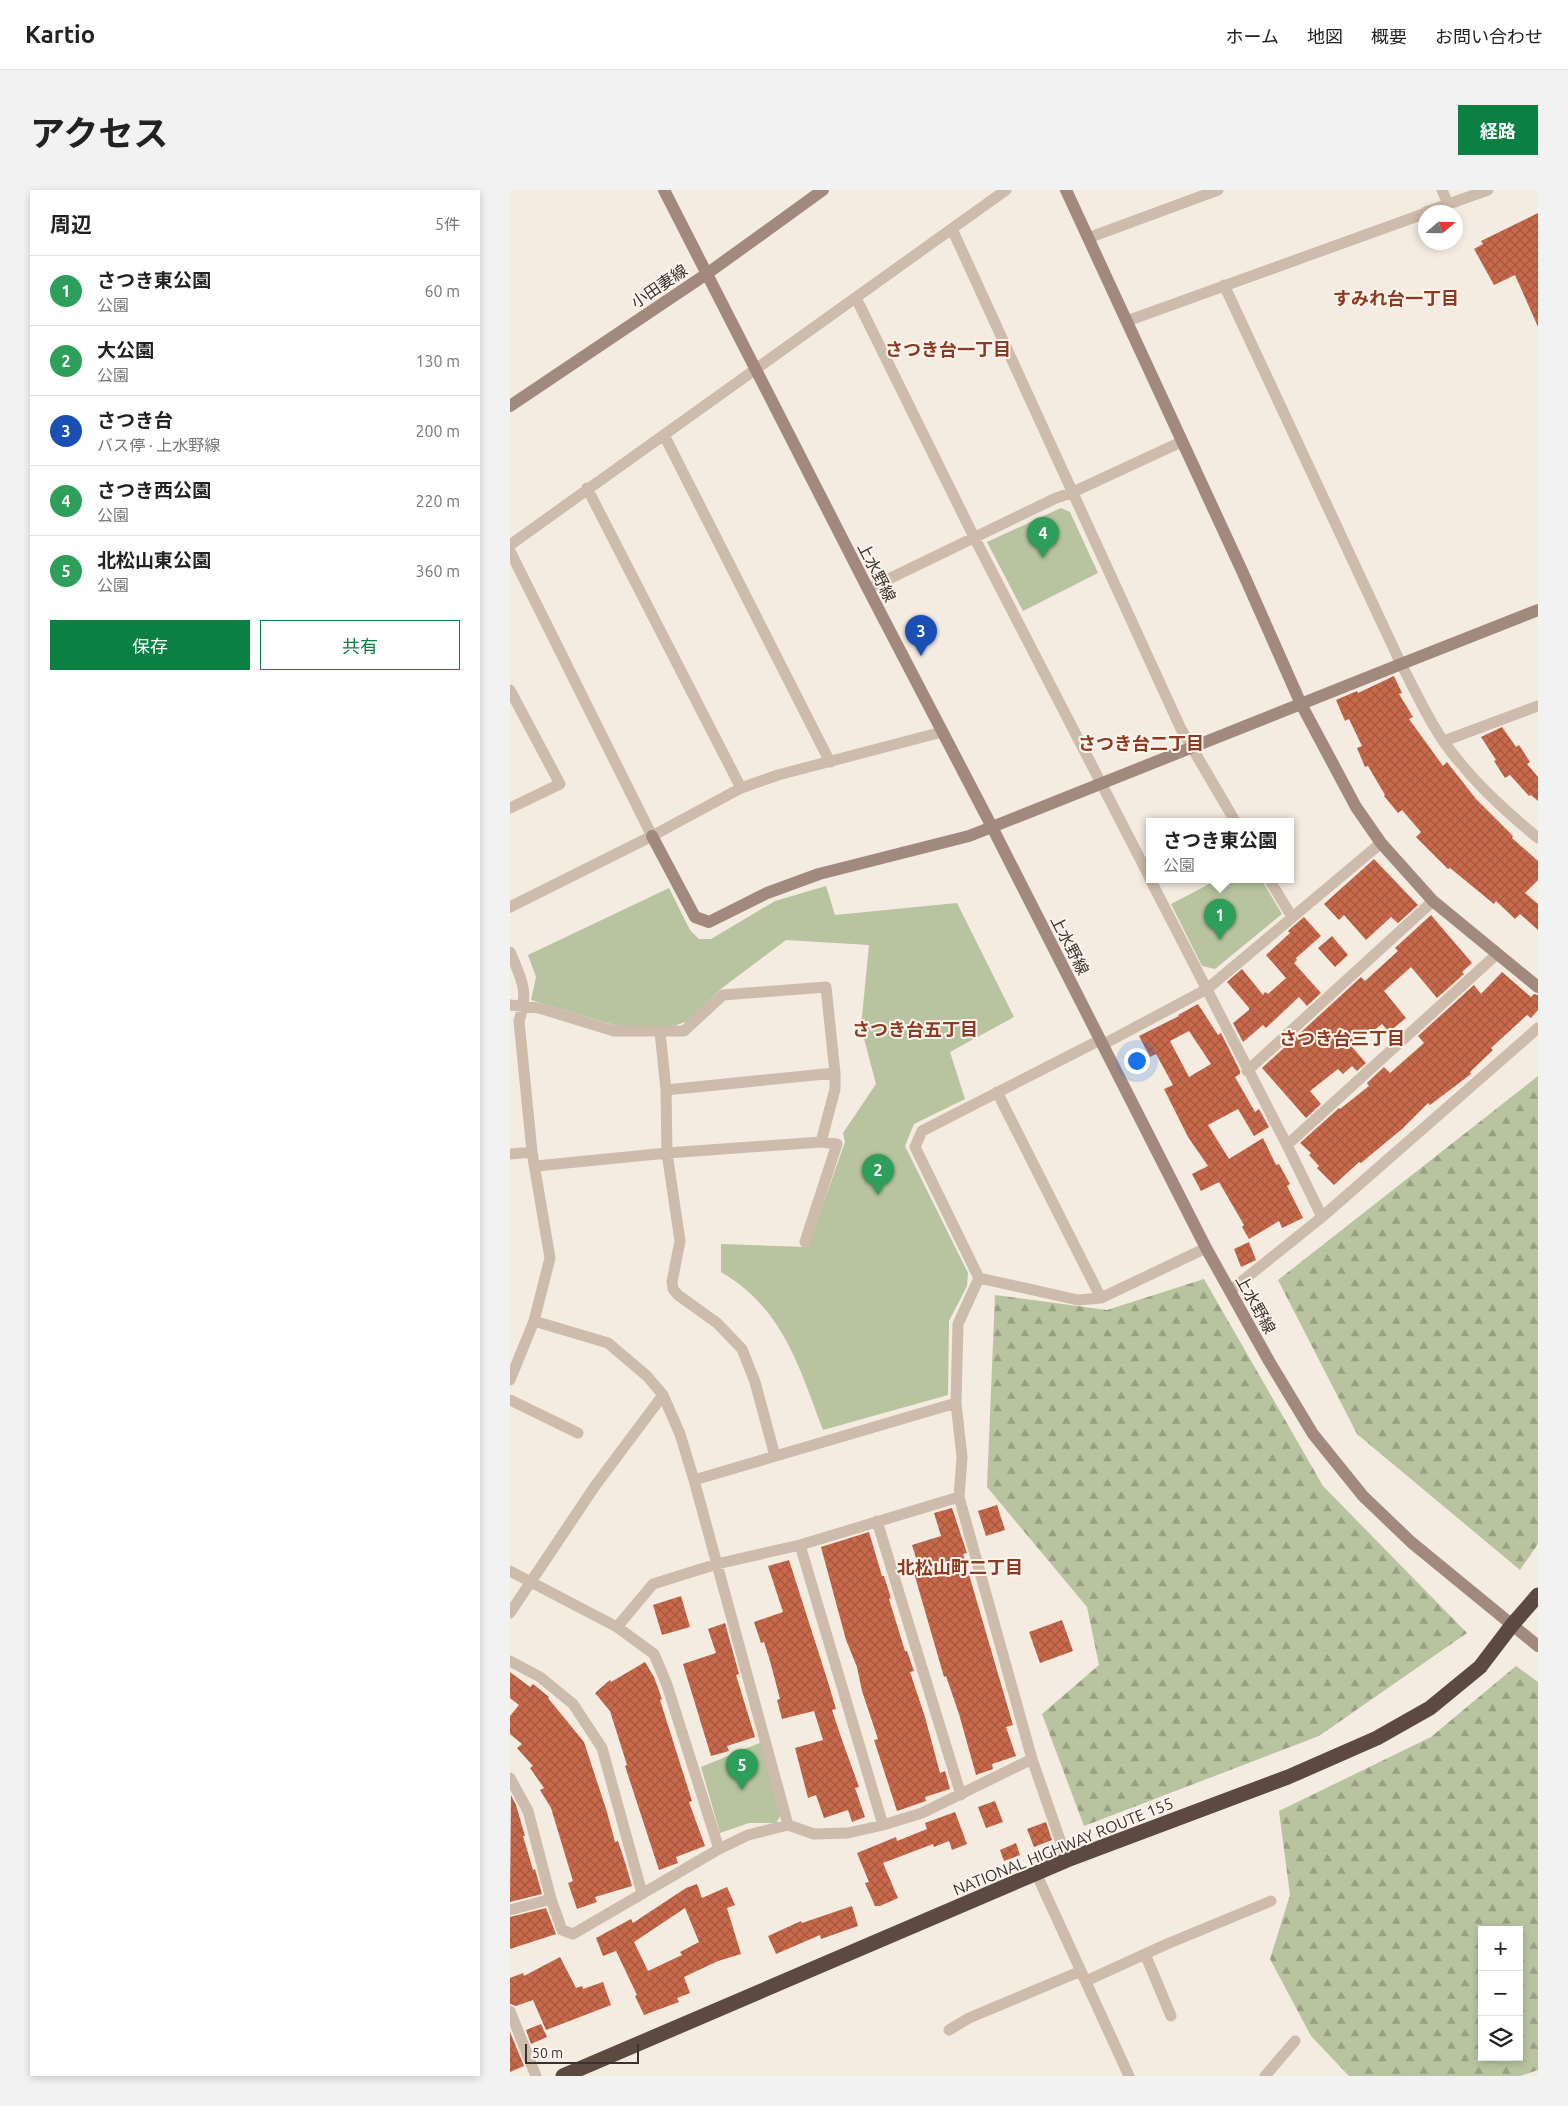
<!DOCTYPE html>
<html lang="ja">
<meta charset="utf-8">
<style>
:root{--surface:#fff;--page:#f2f2f2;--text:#222;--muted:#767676;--line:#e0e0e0;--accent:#0b8043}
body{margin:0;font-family:Ubuntu,"Noto Sans JP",sans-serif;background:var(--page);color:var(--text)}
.controls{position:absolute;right:15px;bottom:15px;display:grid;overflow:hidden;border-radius:0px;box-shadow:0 2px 8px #0003}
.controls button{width:45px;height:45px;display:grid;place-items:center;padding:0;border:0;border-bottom:1px solid var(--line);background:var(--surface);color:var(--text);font:25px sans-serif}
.compass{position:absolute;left:908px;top:15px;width:45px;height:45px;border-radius:50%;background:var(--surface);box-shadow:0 2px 8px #0003;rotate:70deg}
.scale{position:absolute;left:15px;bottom:12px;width:114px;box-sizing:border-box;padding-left:5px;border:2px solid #3b302b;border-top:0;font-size:14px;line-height:18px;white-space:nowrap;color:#3b302b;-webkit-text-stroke:4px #fbf5ee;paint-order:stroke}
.you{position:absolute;left:626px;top:870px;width:18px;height:18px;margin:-12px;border:4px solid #fff;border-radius:50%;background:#1a73e8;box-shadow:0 0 0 8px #1a73e833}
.badge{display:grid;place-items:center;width:32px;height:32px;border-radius:50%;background:var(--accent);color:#fff;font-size:16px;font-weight:700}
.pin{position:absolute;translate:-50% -41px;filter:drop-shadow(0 1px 2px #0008)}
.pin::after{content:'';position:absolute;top:26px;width:18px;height:15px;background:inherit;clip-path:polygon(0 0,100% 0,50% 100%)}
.popup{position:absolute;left:636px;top:628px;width:148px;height:65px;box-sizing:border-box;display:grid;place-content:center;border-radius:0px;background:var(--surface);filter:drop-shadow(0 1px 4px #0005);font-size:16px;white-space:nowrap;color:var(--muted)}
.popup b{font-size:19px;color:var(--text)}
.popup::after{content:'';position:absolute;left:50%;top:100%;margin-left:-10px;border:10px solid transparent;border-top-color:var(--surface)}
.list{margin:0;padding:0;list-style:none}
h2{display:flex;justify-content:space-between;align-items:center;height:65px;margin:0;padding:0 20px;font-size:21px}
h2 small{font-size:16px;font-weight:400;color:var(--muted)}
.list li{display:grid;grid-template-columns:32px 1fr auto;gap:15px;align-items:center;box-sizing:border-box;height:70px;padding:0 20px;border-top:1px solid var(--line)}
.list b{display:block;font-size:19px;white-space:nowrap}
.list p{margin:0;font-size:16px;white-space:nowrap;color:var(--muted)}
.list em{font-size:16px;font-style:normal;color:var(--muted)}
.actions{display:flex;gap:10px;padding:15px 20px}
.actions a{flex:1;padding:11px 0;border:1px solid var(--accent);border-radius:0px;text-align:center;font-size:18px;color:var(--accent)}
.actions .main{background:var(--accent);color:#fff}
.icon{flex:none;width:28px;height:28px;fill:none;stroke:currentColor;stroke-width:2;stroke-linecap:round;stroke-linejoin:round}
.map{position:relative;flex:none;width:1028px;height:1886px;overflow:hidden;border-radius:0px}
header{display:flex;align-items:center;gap:30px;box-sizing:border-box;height:70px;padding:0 25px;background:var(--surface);border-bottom:1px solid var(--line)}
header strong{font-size:24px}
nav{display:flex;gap:28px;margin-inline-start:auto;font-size:18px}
.intro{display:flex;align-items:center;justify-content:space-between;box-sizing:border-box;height:120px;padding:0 30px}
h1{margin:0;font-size:35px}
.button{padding:12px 22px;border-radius:0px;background:var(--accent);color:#fff;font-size:18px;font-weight:700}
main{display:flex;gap:30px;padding:0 30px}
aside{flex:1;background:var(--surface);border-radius:0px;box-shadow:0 2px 8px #0003}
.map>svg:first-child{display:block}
</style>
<header>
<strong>Kartio</strong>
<nav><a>ホーム</a><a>地図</a><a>概要</a><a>お問い合わせ</a></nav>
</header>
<div class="intro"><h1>アクセス</h1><a class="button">経路</a></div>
<main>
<aside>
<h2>周辺<small>5件</small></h2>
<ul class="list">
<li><span class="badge" style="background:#2e9e5b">1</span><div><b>さつき東公園</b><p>公園</p></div><em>60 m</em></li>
<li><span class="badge" style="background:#2e9e5b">2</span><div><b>大公園</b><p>公園</p></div><em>130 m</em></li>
<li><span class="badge" style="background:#1a4fb4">3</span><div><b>さつき台</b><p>バス停 · 上水野線</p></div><em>200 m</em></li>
<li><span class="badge" style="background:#2e9e5b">4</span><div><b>さつき西公園</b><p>公園</p></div><em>220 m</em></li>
<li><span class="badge" style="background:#2e9e5b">5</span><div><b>北松山東公園</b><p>公園</p></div><em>360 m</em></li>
</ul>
<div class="actions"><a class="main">保存</a><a>共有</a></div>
</aside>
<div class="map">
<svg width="1028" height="1886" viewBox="0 0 1028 1886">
<defs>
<pattern id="forest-firs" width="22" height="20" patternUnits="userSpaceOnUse" patternTransform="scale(1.25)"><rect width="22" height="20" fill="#b8c4a0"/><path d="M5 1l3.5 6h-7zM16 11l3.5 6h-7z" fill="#97a083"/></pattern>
<pattern id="building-cross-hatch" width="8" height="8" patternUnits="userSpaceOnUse" patternTransform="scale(1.25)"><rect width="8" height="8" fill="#c8694b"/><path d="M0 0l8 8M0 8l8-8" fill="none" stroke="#a4573f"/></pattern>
</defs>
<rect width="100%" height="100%" fill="#f4ebe1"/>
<path fill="url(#forest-firs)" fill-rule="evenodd" d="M1028 886V1354L1010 1380 847 1244 768 1090Z
M694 1089 813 1296 957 1443 809 1546 574 1636 532 1524 589 1475 577 1417 477 1297 485 1105 597 1120Z
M1006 1476 1028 1492V1880L1010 1886H839L801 1846 760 1769 780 1705 769 1621 921 1547ZM972 1740H1009V1867H972Z"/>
<path fill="#b8c4a0" d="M551 318 560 322 588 383 513 421 477 352Z
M709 689H751L772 724 705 779 692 776 661 714Z
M316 696 325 725 447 713 504 827 440 862 455 909 404 934 395 956 458 1083 457 1096 439 1131 438 1205 313 1240C289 1177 273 1118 211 1082V1054L298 1057 335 952 333 943 366 894 351 837 359 755 276 750 212 798 178 831 158 838 107 836 21 810 26 787 18 765 159 698 180 740 189 749H201L265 711Z
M252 1552 272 1623 266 1633H239L210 1643 191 1577Z"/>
<path fill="url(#building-cross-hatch)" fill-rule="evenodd" d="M1028 23V137L1005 85 984 95 964 59 973 54 971 51Z
M884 486 892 503 889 504 903 527 899 529 933 576 937 572 966 609 1003 646 1002 648 1028 671V690L1015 703 1028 714V740L1010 724 1005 729 986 711 984 714 940 678 938 679 906 647 911 642 892 620 888 623 874 606 875 605 858 576 855 577 847 558 852 556 839 529 835 531 826 510 847 501 848 503Z
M992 537 1006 557 1009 555 1020 572 1017 574 1028 587V611L1021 605 1019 606 1000 585 995 588 984 571 986 570 971 547Z
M864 669 908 715 888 733 881 727 856 750 834 725 829 730 814 714Z
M921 725 962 773 952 782 954 784 927 808 901 777 874 801 896 828 879 842 872 834 842 857 856 873 847 881 842 876 833 884 828 879 800 901 811 914 796 928 752 878 851 787 855 791 888 761 885 758Z
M794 727 811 746 786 768 787 770 784 773 811 803 797 816 789 807 756 838 753 835 733 852 723 833 739 820V818L717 792 732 779 753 805 755 802 758 804 776 788 756 765 780 743 778 741Z
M822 746 838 765 825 777 808 758Z
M992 782 1021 807 1024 804 1028 805V820L1021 828 1017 825 981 858 983 860 960 882 961 884 920 915 918 913 892 939 851 973 849 972 824 995 807 978 809 976 799 965 801 963 790 953 829 918 830 919 859 896 857 893 874 877 880 883 914 853 908 846 964 795 971 804Z
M688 814 708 845 711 843 730 881V884L725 887 745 922 749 919 759 937 744 946 728 919 698 935 719 969 753 948 766 975 769 974 780 994 777 996 793 1028 772 1038 769 1031 739 1049 732 1037 734 1035 709 992 691 1001 682 984 698 976 678 947 654 899 663 895 646 864 640 867 629 846 669 826 668 825ZM679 841 701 874 679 887 660 851Z
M739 1052 746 1070 731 1077 724 1059Z
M487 1315 495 1340 476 1346 468 1321Z
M442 1318 457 1363 453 1364 503 1535 496 1537 506 1566 482 1574 483 1579 466 1585 449 1524 436 1486 434 1487 404 1383 410 1381 402 1355 431 1346 424 1323Z
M359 1342 372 1386H374L381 1408 379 1409 395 1461H397L404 1481 400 1482 415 1527 430 1583 435 1581 440 1599 415 1607 416 1611 387 1621 364 1550 368 1549 352 1501 347 1477 336 1450 311 1357Z
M279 1370 318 1492 326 1519 322 1520 332 1550 349 1597 345 1598 355 1627 342 1632 338 1620 314 1628 306 1605 298 1608 285 1558 313 1550 304 1521 272 1529 267 1510 270 1509 260 1471 254 1452 251 1453 244 1432 273 1422 258 1376Z
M171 1406 180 1437 152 1445 143 1415Z
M552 1430 563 1461 530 1473 519 1442Z
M215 1433 229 1484 226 1485 245 1547 217 1556 219 1561 201 1566 173 1474 206 1463 198 1439Z
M135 1472 144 1487 152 1509 150 1510 182 1611 179 1612 195 1656 166 1667 168 1673 149 1680 115 1576 117 1575 100 1521 85 1503 100 1490 101 1492Z
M0 1482 20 1497 23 1494 39 1507 38 1508 74 1552 97 1622 105 1652 108 1651 115 1672 122 1696 85 1707 87 1712 67 1719 58 1693 63 1691 41 1618 30 1600 34 1598 20 1578 23 1576 7 1558 12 1554 0 1544V1526L9 1515 0 1508Z
M1 1605 6 1615 15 1646H13L23 1680 25 1679 32 1704 0 1712Z
M485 1611 493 1632 476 1638 468 1617Z
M445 1622 457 1654 442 1660 439 1651 424 1657 423 1654 373 1673 388 1708 370 1716H365L355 1693 359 1692 347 1663 386 1647 387 1651 417 1639 415 1633Z
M536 1632 542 1650 524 1657 517 1639Z
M506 1653 510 1665 494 1671 490 1660Z
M187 1694 192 1708 217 1697 225 1715 217 1718 231 1764 208 1771 174 1787 180 1803 167 1808 169 1812 134 1825 125 1806 127 1805 106 1761 93 1766 86 1748 121 1729 123 1733 176 1698ZM175 1718 189 1752 170 1762 172 1765 138 1781 124 1752Z
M342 1716 348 1736 311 1749 310 1745 266 1764 258 1746 291 1731 292 1733Z
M36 1718 46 1744 0 1759V1727Z
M50 1767 66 1798 72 1796 73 1799 93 1792 101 1815 36 1840 23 1810 6 1816 0 1814V1788L13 1783 14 1786Z
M31 1834 37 1847 21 1854 16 1840Z
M0 1842 14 1876 0 1882Z"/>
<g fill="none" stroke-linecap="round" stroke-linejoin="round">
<path stroke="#cdbbac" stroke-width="11" d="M932 0 938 14
M916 22 978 0
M442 39 671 539 725 631
M578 48 708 0
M714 95 891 474C905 500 917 528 934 552 960 589 993 619 1028 648
M346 108 464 347 640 688
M617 131 916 23
M154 245 320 572
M77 298 231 598
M0 355 496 0
M0 361 142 646
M358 399 546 308 561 303 671 252
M0 500 50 594 0 618
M934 551 1028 516
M640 689 777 955 812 1027
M759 689 782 727
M0 717 142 646 231 598 268 585 432 542
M0 762C12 790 19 801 9 831L22 962 40 1068 24 1131 0 1190
M0 815 29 818 104 841H174L213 805 316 797 325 883V899L311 952
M150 842 156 900 157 963 170 1051 162 1092 163 1099 168 1105 207 1133 232 1159 245 1192 265 1266
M592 855 697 799 871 653
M737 881 923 711
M156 900 325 883
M487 902 591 1108
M777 955 987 764
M0 964 22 962
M26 976 157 963 311 952 327 954 295 1052
M469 1088 448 1134 446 1213 452 1267 449 1307 522 1569 557 1670
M469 1088 405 957 412 941 590 850
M469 1088 568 1110 591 1108 696 1058
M721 1100 812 1027 1028 838
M24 1131 98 1153 137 1186 153 1205 170 1244 184 1290 278 1635
M0 1210 68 1243
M184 1290 446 1213
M367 1331 451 1605
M290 1355 373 1635
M0 1381 107 1437 144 1464 157 1495 209 1659
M0 1423 85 1296 153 1205
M107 1437 143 1394 207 1374 290 1355 449 1307
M0 1471 30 1487 63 1514 92 1558 132 1703
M0 1588 18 1621 41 1709
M526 1683 619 1886
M0 1720 41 1709 52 1740 63 1744 209 1659 238 1645 278 1635 304 1644 338 1643 373 1635 412 1623 522 1569
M635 1764 661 1826
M576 1791 657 1754 761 1711
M0 1821 26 1886
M439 1840 459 1828 571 1781
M755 1886 785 1851"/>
<path stroke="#a18a7d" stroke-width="12" d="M154 0 358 399 482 637 696 1058 759 1171 803 1244 853 1306 901 1352 1028 1456
M556 0 733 383 791 514 846 617 871 653 923 711 1028 797
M0 216 198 83 313 0
M142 646 185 727 199 732 257 703 309 684 459 646 482 637C664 563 846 492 1028 420"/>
<path stroke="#5c4a42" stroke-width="15" d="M53 1886 557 1670 778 1587 867 1548 920 1518 970 1477 1002 1435 1028 1405"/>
</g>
<g text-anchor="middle" stroke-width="4" stroke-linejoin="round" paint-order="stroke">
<g font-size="16" fill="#3b302b" stroke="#fbf5ee">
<text transform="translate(149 96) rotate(-34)" y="6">小田妻線</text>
<text transform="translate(367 382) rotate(63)" y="6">上水野線</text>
<text transform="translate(560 755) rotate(63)" y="6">上水野線</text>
<text transform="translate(746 1114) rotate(61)" y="6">上水野線</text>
<text transform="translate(553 1656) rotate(-22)" y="6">NATIONAL HIGHWAY ROUTE 155</text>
</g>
<g font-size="18" font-weight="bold" fill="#8c3b22" stroke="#fbf5ee">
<text x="886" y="115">すみれ台一丁目</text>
<text x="438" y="166">さつき台一丁目</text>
<text x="631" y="560">さつき台二丁目</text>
<text x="405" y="846">さつき台五丁目</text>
<text x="832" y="855">さつき台三丁目</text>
<text x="450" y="1384">北松山町二丁目</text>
</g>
</g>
</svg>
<div class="controls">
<button>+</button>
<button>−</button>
<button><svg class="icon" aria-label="layers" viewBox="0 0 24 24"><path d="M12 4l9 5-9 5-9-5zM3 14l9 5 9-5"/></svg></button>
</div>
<svg class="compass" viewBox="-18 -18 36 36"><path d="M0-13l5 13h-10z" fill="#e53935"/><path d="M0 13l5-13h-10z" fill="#767676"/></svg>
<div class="scale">50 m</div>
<div class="you"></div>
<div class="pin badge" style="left:710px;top:750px;background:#2e9e5b">1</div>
<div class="popup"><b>さつき東公園</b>公園</div>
<div class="pin badge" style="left:368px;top:1005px;background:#2e9e5b">2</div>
<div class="pin badge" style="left:411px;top:466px;background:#1a4fb4">3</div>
<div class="pin badge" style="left:533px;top:368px;background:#2e9e5b">4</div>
<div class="pin badge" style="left:232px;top:1600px;background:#2e9e5b">5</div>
</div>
</main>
